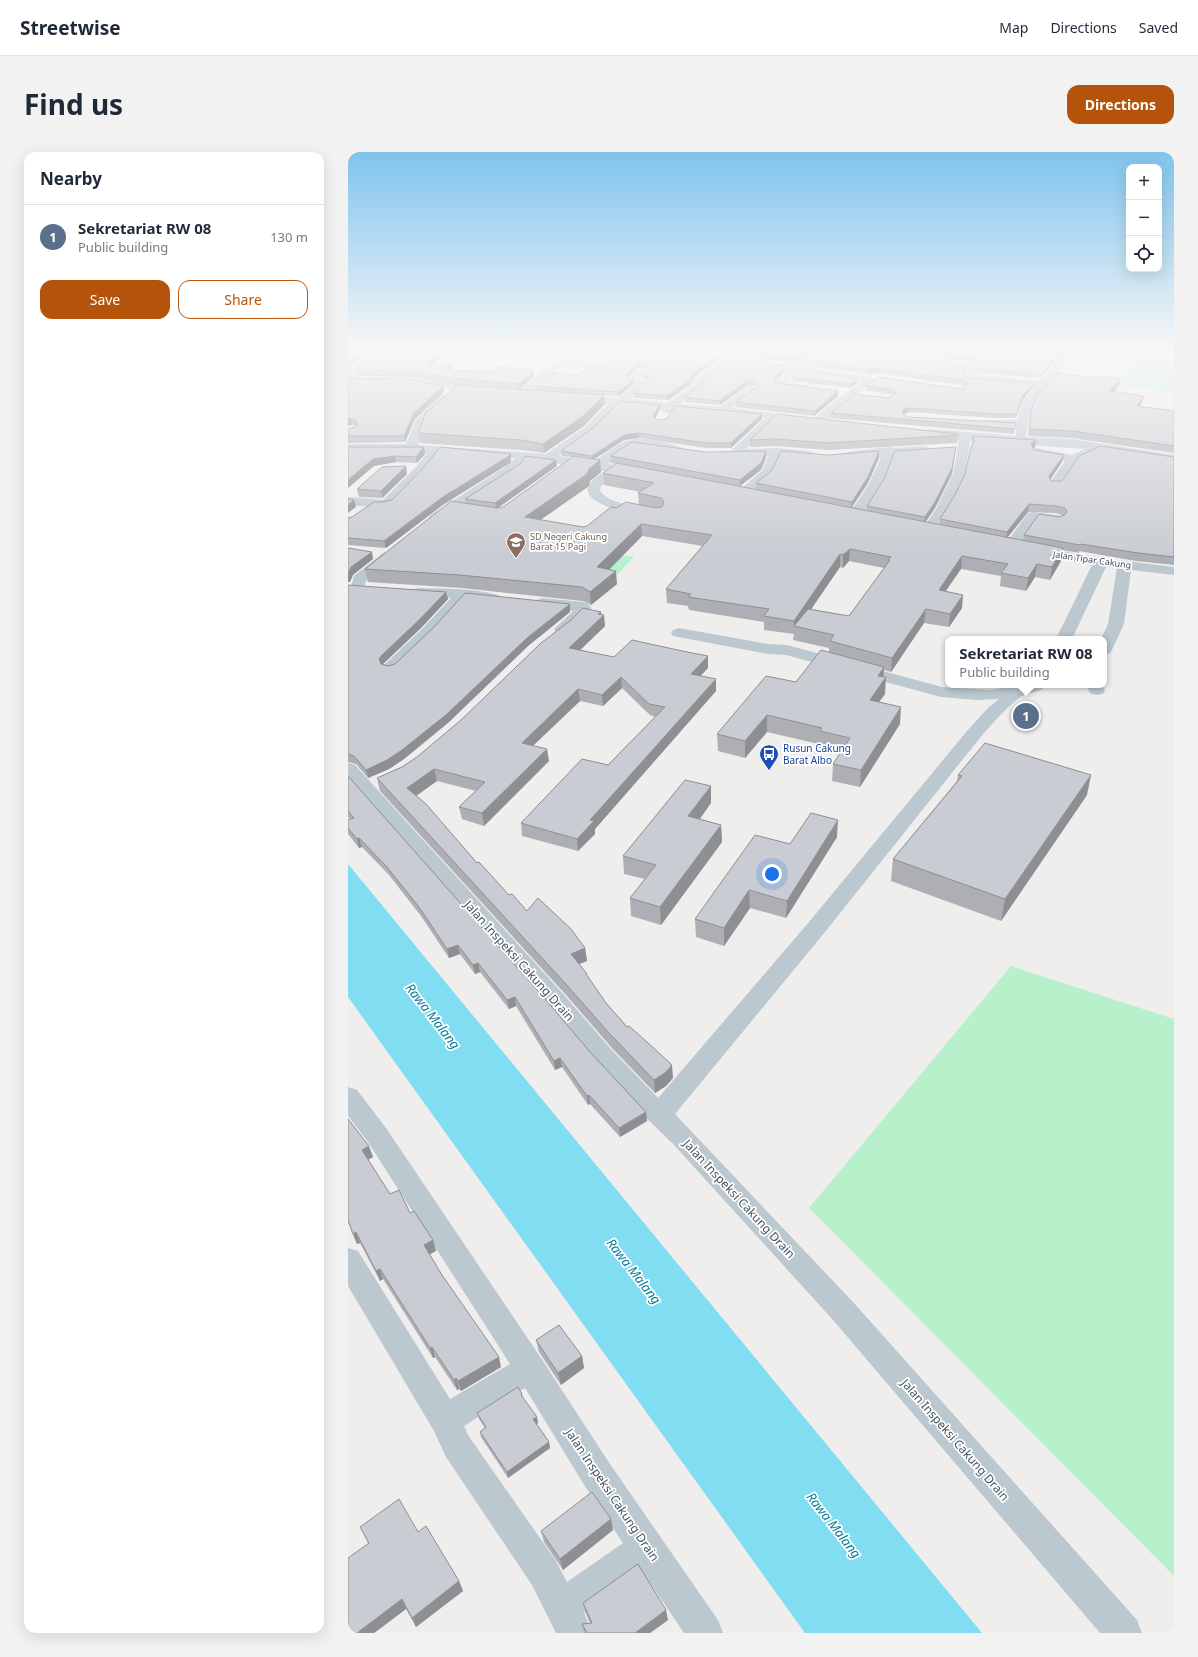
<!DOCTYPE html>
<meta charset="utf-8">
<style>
:root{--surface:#fff;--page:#f2f2f3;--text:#1f2937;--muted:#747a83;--line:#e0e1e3;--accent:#b45309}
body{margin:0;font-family:"Noto Sans",sans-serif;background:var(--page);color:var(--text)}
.controls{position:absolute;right:12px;top:12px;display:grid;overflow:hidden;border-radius:8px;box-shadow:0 4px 16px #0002}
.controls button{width:36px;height:36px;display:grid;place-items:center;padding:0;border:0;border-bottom:1px solid var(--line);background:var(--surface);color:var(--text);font:20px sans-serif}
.you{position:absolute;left:424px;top:722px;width:14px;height:14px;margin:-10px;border:3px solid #fff;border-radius:50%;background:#1a73e8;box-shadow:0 0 0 6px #1a73e833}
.badge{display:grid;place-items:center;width:26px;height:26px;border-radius:50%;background:var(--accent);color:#fff;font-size:13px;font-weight:700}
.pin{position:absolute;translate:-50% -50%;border:2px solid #fff;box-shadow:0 1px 4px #0006}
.popup{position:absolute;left:597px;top:484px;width:162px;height:52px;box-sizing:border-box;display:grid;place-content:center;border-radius:8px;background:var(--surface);filter:drop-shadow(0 1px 3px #0005);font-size:13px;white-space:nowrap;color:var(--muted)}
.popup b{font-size:15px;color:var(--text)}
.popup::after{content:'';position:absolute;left:50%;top:100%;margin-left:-8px;border:8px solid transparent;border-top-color:var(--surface)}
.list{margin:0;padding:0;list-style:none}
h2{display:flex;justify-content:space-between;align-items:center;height:52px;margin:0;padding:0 16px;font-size:17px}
h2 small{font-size:13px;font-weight:400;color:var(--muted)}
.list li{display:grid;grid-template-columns:26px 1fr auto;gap:12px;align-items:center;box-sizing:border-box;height:64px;padding:0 16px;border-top:1px solid var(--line)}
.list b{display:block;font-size:15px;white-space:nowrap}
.list p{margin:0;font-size:13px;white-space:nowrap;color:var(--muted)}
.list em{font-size:13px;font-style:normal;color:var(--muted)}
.actions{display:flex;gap:8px;padding:12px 16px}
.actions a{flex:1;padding:9px 0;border:1px solid var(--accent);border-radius:12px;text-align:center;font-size:14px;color:var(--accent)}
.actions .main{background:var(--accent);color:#fff}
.icon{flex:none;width:22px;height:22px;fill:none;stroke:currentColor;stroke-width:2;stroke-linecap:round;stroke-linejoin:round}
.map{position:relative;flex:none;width:826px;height:1481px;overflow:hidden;border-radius:12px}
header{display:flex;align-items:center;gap:24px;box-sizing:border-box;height:56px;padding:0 20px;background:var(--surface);border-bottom:1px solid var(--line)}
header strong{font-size:19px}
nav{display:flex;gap:22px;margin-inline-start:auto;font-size:14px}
.intro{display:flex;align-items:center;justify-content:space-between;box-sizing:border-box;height:96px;padding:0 24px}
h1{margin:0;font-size:28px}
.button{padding:10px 18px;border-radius:12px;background:var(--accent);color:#fff;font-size:14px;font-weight:700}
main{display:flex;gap:24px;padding:0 24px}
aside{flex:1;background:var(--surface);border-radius:12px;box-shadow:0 4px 16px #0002}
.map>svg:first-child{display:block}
</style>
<header>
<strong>Streetwise</strong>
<nav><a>Map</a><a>Directions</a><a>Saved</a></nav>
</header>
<div class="intro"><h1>Find us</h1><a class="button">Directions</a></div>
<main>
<aside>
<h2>Nearby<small></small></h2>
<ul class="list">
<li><span class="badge" style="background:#5c6f8a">1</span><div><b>Sekretariat RW 08</b><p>Public building</p></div><em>130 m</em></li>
</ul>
<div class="actions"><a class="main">Save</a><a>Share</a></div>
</aside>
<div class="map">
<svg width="826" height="1481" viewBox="0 0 826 1481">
<rect width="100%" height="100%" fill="#f0eded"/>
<path fill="#b7f1cc" d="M795 197H826V241L775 233Z
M235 397 286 405 270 422 217 414Z
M663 814 826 867V1424L461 1056Z"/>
<path fill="#81ddf1" d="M0 712 634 1481H457L0 845Z"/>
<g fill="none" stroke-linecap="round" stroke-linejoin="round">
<path fill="#bcc8d0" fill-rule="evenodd" d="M21 197H32L4 227 0 228V219Z
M261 197H271L261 217 257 218 226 214H214L201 224 179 245 175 246 170 243C174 236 181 231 187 225 212 202 223 207 254 211Z
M286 197H316L379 204 386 201 390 202 391 204 390 206 448 213 468 197H479L458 215 522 225 527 228 488 258 474 272H466L464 270 480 254 513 230 452 220 440 230 463 234 464 236 459 239 428 234 427 232 428 229 441 218 383 211 355 230 351 238 332 252 371 255 400 235H408L409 237 408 239 384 256 455 265 459 266 461 268 459 270 455 271 428 268 398 297 428 296 460 299 464 300 466 303 464 306 460 307 432 304 423 324 400 343H390L389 340 414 319 420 304 387 305 383 304 381 301 417 266 325 258C322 262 319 261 315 260L314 257 271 253 245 279 211 304 246 309C256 303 267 293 278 289 295 283 317 291 333 295L335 298 333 301 329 302 299 295H287L260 312 290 316 294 317 296 320 294 323 290 324 271 321 253 334 252 339C263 353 289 354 305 358L307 361 305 364 300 365C277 360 208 348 257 319L179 307 176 312 165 321 93 369H83L81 366 83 363 157 315 167 306 91 301 77 320 44 354 35 356 0 353V345L35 348 69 314 79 301 0 300V292H58L68 268 92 244 96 243 102 246 77 271 70 293 198 302 237 275 260 252 227 249 221 246 223 244 271 246 288 232 281 230 280 228 290 217 294 216 299 219 292 227 299 229 300 232 283 247 320 251 343 234 347 226 371 210 291 200Z
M551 197H562L541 216H533L532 214 533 212Z
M638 197H646L647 199 630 216 627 222 692 229 715 202H723L724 204 686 250 681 265 678 285 724 287 826 303V311L751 299 729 310 712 335H702L701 332 717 309 685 303 683 300 685 297 689 296 724 303 737 297 622 289 617 322 602 357 586 381 581 382 576 381 574 378 588 357 605 322 611 288 578 283 576 281 578 279 582 277 668 284V274H639L635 273 633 271 635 269 639 268H669L675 249 687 235 620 229 615 226 619 217 589 214 584 211 589 208 624 212Z
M66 227 135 237 140 240 135 243 62 232 61 230 62 228Z
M576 294 580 295 582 298 580 301 546 304C538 326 528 346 513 365H503L501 362 521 332 533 305 503 307 499 306 497 303 499 300 541 295 545 296Z
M685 360 715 364 717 367 715 370 710 371 689 368 668 397 663 398 658 397 656 394 658 391 680 361Z
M685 394 753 406 826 415V423L783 418 776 472 764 498 762 501 756 503V487H753L760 472 769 416 758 415 724 487H708L744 413 680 401 678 398 680 395Z
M40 400 45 401 47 404 45 407 18 429 15 438 10 439 5 438 3 435 6 424 35 401Z
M71 436C97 437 125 436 150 443L153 446 150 449 145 451 118 447 85 483 48 519 42 521 36 519 34 516 36 513 74 477 103 446 66 443 64 440 66 437Z
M194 446 235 450 240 452 243 455C241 462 225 478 218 481 215 482 212 481 208 480L206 477 225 459 189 454 186 451 189 448Z
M331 476 420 492 439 493 594 535 642 538 675 533H698C693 541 684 539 676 543 661 552 643 573 631 587L477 780 327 962 505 1150 789 1468 794 1481H752L485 1168 326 993 280 948 244 908 201 856 0 628V611L7 613 217 844 262 896 310 946 461 770 619 579 640 556 651 547 629 548 593 545 438 503 420 502 325 484 323 481 325 478Z
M738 533H754L757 538 755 542 749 543 743 542Z
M0 935 9 938 38 976 193 1206 262 1312 370 1468 375 1481H336L294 1419 236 1461 245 1481H208L184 1433 98 1305 86 1279 0 1134V1096L10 1099 102 1247 162 1212 20 990 0 964ZM177 1236 238 1336 275 1391 219 1430 208 1409 120 1283 116 1274Z"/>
</g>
<path fill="#adafb5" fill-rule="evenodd" d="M100 197 85 213H104V218L186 224 172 238 187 239V234L230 223 262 213 272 198 271 197H291L367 206V211L346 225 342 233 320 248 287 246 286 241 300 228 295 226 294 222 298 217 294 215 289 216 280 226 285 233 271 244 256 243 257 252 236 274 196 301 174 298 72 291 70 281 138 235 107 233 63 225 9 224 8 218Z
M329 197H466L448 211 392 205 391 201 386 200 379 202Z
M526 197H636L623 210Z
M647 197H721L718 200 714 201 692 226 629 221 630 216 648 197Z
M462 209 618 214V218L615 223 620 226 685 235 674 249 668 266H646L561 260 556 262V263L561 265 667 277 666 282 482 266 483 261 546 244 544 243 518 238V233L613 237 616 234 613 233 530 221 520 222 461 214Z
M437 219 427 229 428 231 490 239V244L466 264 388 255V250L409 235 408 234H399L372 253 337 250V245Z
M444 225 509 231 502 236 444 229Z
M0 226 96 240 67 267 57 290 0 291V277L8 274 4 273 0 274Z
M771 233 766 240 794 250 791 255 826 259V301L724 286 680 284 683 259Z
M312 257 307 266 309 268 414 267 383 296H358L291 286 276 288 246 307 252 308 253 320 242 329 241 334 192 368 235 375 239 374 268 356 291 353 290 341 293 340 256 333 255 321 268 312 263 311 262 304 358 300 418 306 413 318 392 334 408 337V331L480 303 531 306 520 331 504 355 519 358V354L608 295 604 322 587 356 578 370 592 372V367L607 343 617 322 624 293V284L687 295 685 296 686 298 714 310 702 327 703 329H714L826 305V413L788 409 731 399V401L715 398 713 409 702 428 687 425 678 439 652 434 653 424 613 417 598 439 614 456 601 475 576 471 543 520 536 518V525L537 542 531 550 552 572 512 635 484 629 485 612 493 601 471 596V592L419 580 397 606 370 599 369 582 448 530 481 500V496L445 488 446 482 416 478V470L341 458 340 454 319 451 318 437 355 394 294 384 261 417 269 432 243 453 235 449 114 436 20 430 17 417 118 352 117 347 209 314 150 356 155 355 224 305 214 304 213 299ZM680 360 707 361 717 364 711 365 676 383 675 388 660 385ZM501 409 536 416 501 464 463 457 492 415 495 416Z
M610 282 609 291 480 298 428 294 402 295V288Z
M0 295H76L77 302 69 311 48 310 26 314Z
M163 308 162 311 96 352 38 396 0 393V366L4 365 34 350 44 348Z
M58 314 59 322 34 346 11 345 9 337Z
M0 433 98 440 100 447 73 476 35 512 40 514 222 460 180 494 101 570 56 607 41 617 20 626 8 612 0 610Z
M254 463 257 474 232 498 266 505 360 516 352 524 368 527V539L247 677V682L230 699 174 684 173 671 260 613 307 565 302 563 274 536 255 554 232 549 185 594 201 609 136 674 114 667 111 655 128 639 89 629 68 644 129 711 161 743 179 759 237 796 239 809 231 812 239 822V825L258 851 325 926 318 934 307 941 263 895 218 843 32 639 29 626 54 615 69 605Z
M610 623 739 643 653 769 543 729 545 707 609 629Z
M0 624 242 900 298 960 299 969 272 985 242 952 240 953 214 915 207 918 168 854 161 857 132 820 127 822 112 802 101 806 73 764 41 723 14 695 11 696 0 682V668L2 667 0 665Z
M363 634V651L352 667 373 673 374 690 313 773 283 764 282 746 297 727 276 722 275 704Z
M489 685 438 766 402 756 376 794 348 785 347 767 442 692Z
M0 967 25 1005 20 1008 42 1042 62 1061 85 1088 88 1099 81 1102 94 1123 153 1215 113 1239 111 1237 109 1238 87 1205 85 1206 35 1127 32 1129 12 1091 9 1092 0 1069Z
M188 1188 234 1204 236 1216 213 1233 191 1200Z
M174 1242 175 1246 190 1271 189 1272 201 1290 202 1296 160 1326 133 1285 132 1280 137 1276 131 1267 129 1261Z
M12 1375 70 1380 111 1429 115 1439 68 1475 58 1457 26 1481H0L20 1391Z
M265 1378 215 1418 196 1390 193 1379Z
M235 1451 320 1468 302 1481H236L234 1472 242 1471 238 1462Z"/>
<path fill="#8d8f93" d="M12 197H19L0 217V210Z
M93 197H100L79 218 78 212Z
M381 197H386V200L379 202V198Z
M460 197H466L448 211V207Z
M632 197H636L623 210 624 206Z
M714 197H721L718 200 714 201 692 226 693 222Z
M367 206V211L346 225 342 233 320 248 319 244 346 220Z
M293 210 294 215 289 216 279 227V222L289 211Z
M104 213 105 219 100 218Z
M437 214V219L427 229 426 233 427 224Z
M618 214V218L614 226V222Z
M530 216V221L520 222V218Z
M186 218V224L171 238V232Z
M772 226 771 233 761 246 762 239Z
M509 227V231L502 236V232Z
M285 228V233L271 244 270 240Z
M399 229V234L372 253 371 249Z
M686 231 685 235 674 249 668 266 669 262 674 244Z
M95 234 96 240 67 267 57 290 56 284 66 261Z
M490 239V244L466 264 467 259Z
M256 243 257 252 236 274 196 301 195 292Z
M796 244 794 250 788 261 789 254Z
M312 253V257L306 268 305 264Z
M561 256V260L556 262 554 265V260L556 257Z
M414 262V267L383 296V291Z
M2 266 4 273 0 274V267Z
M290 281 291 286 276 288 245 308 244 304 276 283Z
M688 288 687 295 682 299 683 292Z
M76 295 77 302 69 311 68 305Z
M608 295 604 322 587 356 576 371 577 365Z
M418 299V306L413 318 392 334V328Z
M531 299V306L520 331 503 356 504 350Z
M163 302V308L162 311 96 352 38 396 36 389 95 345Z
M716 303 714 310 700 331 701 324Z
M47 304 48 310 26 314 0 336V328L25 307Z
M208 308 209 314 148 357 147 351Z
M252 308 253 320 242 329 241 334 178 378 177 365 241 317Z
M58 314 59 322 34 346 33 339Z
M6 348 8 355 0 361V353Z
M681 352 680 360 658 387 659 380Z
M293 372 294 384 251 428 249 415Z
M715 396 713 409 702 428 704 415Z
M502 397 501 409 495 416V403Z
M24 400 25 407 5 423 2 430H0V422L3 415Z
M492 402V415L451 475 446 474V469Z
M614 404 613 417 589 451 591 438Z
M689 412 687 425 678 439 680 426Z
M268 419 269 432 243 453 242 440Z
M98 440 100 447 73 476 35 512 33 515 31 507 33 504Z
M615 443 614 456 601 475 602 462Z
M222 452V460L180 494 101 570 56 607 41 617 20 626 18 618 179 486Z
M578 457 576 471 543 520 544 506Z
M253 460 254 465 256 463 257 474 223 507 221 496 250 462Z
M360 504V516L344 533 343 522Z
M536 515 535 529 538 525 537 542 520 565 522 548 530 524Z
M273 525 274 536 255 554 254 543Z
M368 527V539L247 677V682L230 699 229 687 242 668Z
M230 537 232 549 175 603 174 591Z
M553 555 552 572 512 635 513 618Z
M419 563V580L397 606V589Z
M199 597 201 609 136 674 134 661Z
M86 617 89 629 62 648 59 636Z
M743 623 739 643 653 769 657 747Z
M363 634V651L341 681 340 664Z
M490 668 489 685 438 766 439 749Z
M373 673 374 690 313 773 312 755Z
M11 686 14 695 11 696 9 687Z
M401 738 402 756 376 794V776Z
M110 793 112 802 101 806 99 797Z
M237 796 239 809 224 815 223 802Z
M130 811 132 820 127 822 125 813Z
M167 845 168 854 161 857 159 848Z
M212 906 214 915 207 918 206 909Z
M324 913 325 926 318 934 307 941 306 928Z
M241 943 242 952 240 953 239 944Z
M298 960 299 969 272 985 271 976Z
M21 994 25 1005 18 1009 14 998Z
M8 1080 12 1091 9 1092 5 1082Z
M85 1088 88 1099 79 1104 76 1093Z
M32 1117 35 1127 32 1129 28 1119Z
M84 1195 87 1205 85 1206 82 1196Z
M234 1204 236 1216 213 1233 210 1221Z
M151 1205 153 1215 113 1239 110 1229Z
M108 1226 111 1237 109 1238 106 1228Z
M189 1265 190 1271 187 1273 185 1267Z
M201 1290 202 1296 160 1326 159 1320Z
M263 1367 265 1378 215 1418 212 1407Z
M111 1429 115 1439 68 1475 64 1466Z
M54 1447 58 1457 26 1481H9Z
M318 1458 320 1468 302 1481H287Z"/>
<path fill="#c9ccd2" stroke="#8d8f93" d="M0 197H12L0 210Z
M28 197H93L78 212 104 213 100 218 144 220 150 215 186 218 171 232 106 226 62 219 8 218Z
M274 197H291L367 206 346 220 342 228 319 244 286 241 301 227 299 223 294 222 300 214 293 210 289 211 279 222V226L285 228 270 240 187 234 201 221 230 223 247 213H262L269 200Z
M370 197H381L379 198Z
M391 197H460L448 207 392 200Z
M476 197H493L618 214 614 222 620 226 686 231 674 244 669 262H647L561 256 556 257 554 260 556 263 561 265 667 271V277L483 261 507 242 540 246 545 244 548 241 545 238 518 233 530 225 613 237 620 232 614 228 530 216 520 218 462 209Z
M559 197H632L624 206Z
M648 197H714L693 222 630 216 632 212Z
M383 208 437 214 427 224 426 228 428 231 490 239 467 259 388 250 409 235 410 232 408 229H399L371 249 337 245 352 234 356 226Z
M453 217 509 227 502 232 444 225Z
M708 221 747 226 752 224 772 226 762 239 796 244 789 254 826 259V294L725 279 681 277 683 259 688 244Z
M0 226 62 227 95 234 66 261 56 284H0V277L7 275 10 272 8 269 2 266 0 267Z
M109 233 256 243 235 264 195 292 173 288 70 281 77 262Z
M272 249 312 253 305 264 309 268 318 267 327 254 414 262 383 291H358L290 281 276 283 244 304 213 299 246 275Z
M429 262 610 282V283L480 291 428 287 402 288Z
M624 284 688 288 683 292 686 298 716 303 701 324 703 329H714L731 304 752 294 826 305V405L790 401 733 392 732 393 676 383 691 362 711 365 717 363 719 359 717 356 708 354 681 352 659 380 592 367 607 343 617 322 623 295 626 289Z
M284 290 358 300 418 299 413 311 392 328 262 304Z
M0 295H76L68 305 47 304 25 307 0 328Z
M92 295 163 302 161 304 95 345 36 389 0 386V366L4 365 26 350H34L44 348 77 314Z
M608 295 604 316 587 350 577 365 519 354 536 327 547 299Z
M433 299 480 303 531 299 520 325 504 350 408 331 424 318Z
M177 304 208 308 147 351 117 347 172 312Z
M226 304 252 308 241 317 239 322 177 365 235 375 239 374 263 355 268 356 278 350 307 356 314 355 316 350 313 346 290 341 306 331 255 321 269 311 715 396 704 415 689 412 680 426 653 421 660 412 614 404 591 438 615 443 602 462 578 457 544 506 482 489 486 483 446 474 460 457 501 464 542 408H540L543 405 502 397 495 403 492 402 446 469 416 464 421 457 340 445 343 442 318 437 364 383 293 372 249 415 268 419 242 440 234 435 112 423 17 417 103 349 149 356 155 355Z
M58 314 33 339 9 337 34 315Z
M0 347 6 348 0 353Z
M0 396 24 400 3 415 0 422Z
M0 433 98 440 71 468 33 504 31 507 33 512 40 514 47 512 85 476 117 441 222 452 179 486 99 562 54 598 39 608 18 618 6 604 0 602Z
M235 456 253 460 250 462 256 463 221 496 266 505 284 488 339 500 360 504 343 522 368 527 242 668 246 669 229 687 173 671 234 607 260 613 317 555 301 552 273 525 254 543 230 537 174 591 199 597 134 661 111 655 137 630 86 617 59 636 78 652 129 711 131 710 161 743 164 742 179 759 190 746 223 777 237 796 223 802 239 822H238L258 851 279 875 281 874 299 890 324 913 317 921 306 928 262 882 216 830 29 626 54 615 69 605 113 568 193 491 223 468Z
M473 498 536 515 530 524 538 525 522 548 553 555 513 618 485 612 502 586 472 579 474 576 419 563 397 589 369 582 418 524 448 530Z
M637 591 743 623 657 747 545 707 614 624 610 623Z
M0 624 198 848 242 900 298 960 271 976 241 943 239 944 212 906 206 909 167 845 159 848 130 811 125 813 110 793 99 797 71 755 39 715 11 686 9 687 0 676V668L6 666 0 659Z
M337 628 363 634 340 664 373 673 312 755 282 746 308 713 275 704Z
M463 661 490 668 439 749 401 738 376 776 347 767 407 683 442 692Z
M0 967 21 994 14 998 42 1042 51 1038 62 1061 66 1059 85 1088 76 1093 94 1123 151 1205 110 1229 108 1226 106 1228 84 1195 82 1196 32 1117 28 1119 8 1080 5 1082 0 1068Z
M211 1173 234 1204 210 1221 188 1188Z
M170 1235 174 1242 173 1243 189 1265 185 1267 201 1290 159 1320 132 1280 138 1275 129 1261Z
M244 1340 263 1367 212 1407 193 1379Z
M51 1347 70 1380 78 1374 111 1429 64 1466 54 1447 9 1481H0V1406L21 1391 12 1375Z
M290 1412 318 1458 287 1481H239L234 1472 244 1471 235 1451Z"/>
<linearGradient id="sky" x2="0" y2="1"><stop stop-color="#7fc4ec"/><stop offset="0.49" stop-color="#f8f7f7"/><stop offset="1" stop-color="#f8f7f7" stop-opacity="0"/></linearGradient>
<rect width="826" height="404" fill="url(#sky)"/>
<defs>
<g id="school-pin" transform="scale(1)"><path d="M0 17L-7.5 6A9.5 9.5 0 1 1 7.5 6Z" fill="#8d6e63" stroke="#fff"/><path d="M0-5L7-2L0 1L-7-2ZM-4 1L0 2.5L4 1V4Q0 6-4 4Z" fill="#fff"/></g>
<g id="bus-pin" transform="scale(1)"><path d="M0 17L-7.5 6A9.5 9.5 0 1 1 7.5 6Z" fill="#1a4fb4" stroke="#fff"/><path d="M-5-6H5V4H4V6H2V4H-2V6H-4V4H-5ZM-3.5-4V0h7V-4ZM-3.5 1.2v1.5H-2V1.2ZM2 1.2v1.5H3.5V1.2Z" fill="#fff"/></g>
</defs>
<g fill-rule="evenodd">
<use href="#school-pin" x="168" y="390"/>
<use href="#bus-pin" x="421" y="602"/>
</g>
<g text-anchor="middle" stroke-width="3.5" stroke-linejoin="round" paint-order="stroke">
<g font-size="9" fill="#785e54" stroke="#fff" text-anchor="start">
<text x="182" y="388">SD Negeri Cakung<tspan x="182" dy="10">Barat 15 Pagi</tspan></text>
</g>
<g font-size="9" fill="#44515b" stroke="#fff">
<text transform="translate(744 408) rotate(8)" y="3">Jalan Tipar Cakung</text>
</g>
<g font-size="10" fill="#164399" stroke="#fff" text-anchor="start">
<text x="435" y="600">Rusun Cakung<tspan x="435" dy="12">Barat Albo</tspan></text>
</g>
<g font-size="12" fill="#44515b" stroke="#fff">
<text transform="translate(171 809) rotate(48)" y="4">Jalan Inspeksi Cakung Drain</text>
<text transform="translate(391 1047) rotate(47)" y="4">Jalan Inspeksi Cakung Drain</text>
<text transform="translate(607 1288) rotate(49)" y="4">Jalan Inspeksi Cakung Drain</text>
<text transform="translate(264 1343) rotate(56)" y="4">Jalan Inspeksi Cakung Drain</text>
</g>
<g font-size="13" font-style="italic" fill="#057d98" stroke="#fff">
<text transform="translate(85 864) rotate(52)" y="5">Rawa Malang</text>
<text transform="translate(286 1119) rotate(52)" y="5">Rawa Malang</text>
<text transform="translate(486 1373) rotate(52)" y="5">Rawa Malang</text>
</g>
</g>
</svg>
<div class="controls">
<button>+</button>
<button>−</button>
<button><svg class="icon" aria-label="locate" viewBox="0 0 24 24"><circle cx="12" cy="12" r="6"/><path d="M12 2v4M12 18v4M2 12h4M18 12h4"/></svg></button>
</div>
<div class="you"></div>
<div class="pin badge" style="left:678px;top:564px;background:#5c6f8a">1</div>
<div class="popup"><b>Sekretariat RW 08</b>Public building</div>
</div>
</main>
